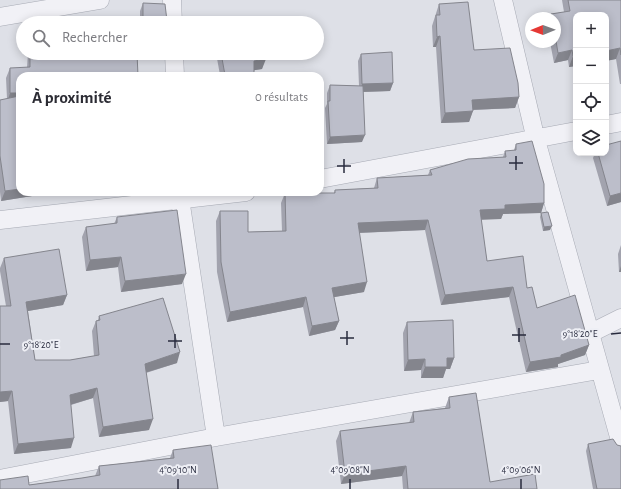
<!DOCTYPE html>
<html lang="fr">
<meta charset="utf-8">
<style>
:root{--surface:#fff;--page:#f2f2f3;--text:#2b2b33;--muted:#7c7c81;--line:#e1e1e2}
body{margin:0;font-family:"Alegreya Sans",sans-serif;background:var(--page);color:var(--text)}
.controls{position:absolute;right:12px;top:12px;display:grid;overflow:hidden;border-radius:8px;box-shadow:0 2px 10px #0003}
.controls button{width:36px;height:36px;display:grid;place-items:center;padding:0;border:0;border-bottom:1px solid var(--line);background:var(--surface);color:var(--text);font:20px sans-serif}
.compass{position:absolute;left:525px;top:12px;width:36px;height:36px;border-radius:50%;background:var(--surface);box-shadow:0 2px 10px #0003;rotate:269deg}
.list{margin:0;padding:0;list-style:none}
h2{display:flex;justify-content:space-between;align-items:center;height:52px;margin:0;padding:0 16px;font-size:17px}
h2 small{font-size:13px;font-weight:400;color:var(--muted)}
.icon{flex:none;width:22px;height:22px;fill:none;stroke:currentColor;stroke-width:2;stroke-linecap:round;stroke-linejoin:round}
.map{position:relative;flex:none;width:621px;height:489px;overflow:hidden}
.search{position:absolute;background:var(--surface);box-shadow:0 2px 10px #0003;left:16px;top:16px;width:308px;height:44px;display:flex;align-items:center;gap:10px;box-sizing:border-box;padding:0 14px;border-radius:22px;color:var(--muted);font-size:15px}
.panel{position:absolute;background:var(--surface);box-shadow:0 2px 10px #0003;left:16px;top:72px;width:308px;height:124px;border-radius:12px}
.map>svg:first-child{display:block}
</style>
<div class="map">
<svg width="621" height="489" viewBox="0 0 621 489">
<rect width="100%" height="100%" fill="#dee0e7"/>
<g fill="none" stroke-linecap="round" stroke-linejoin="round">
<g stroke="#a7aab4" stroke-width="19">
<path id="minor" d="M172 0 173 23
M503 0 536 140 621 444
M0 17 100 0
M174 53 175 76
M606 125 621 122
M320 179 576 131
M179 192 216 437
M0 220 246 192
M589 334 621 318
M0 479 216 437 599 370"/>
</g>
<use href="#minor" stroke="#f1f1f6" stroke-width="18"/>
</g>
<path fill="#a2a3ae" d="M562 0H621V84H620L616 59 569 67 568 60 554 63 550 42H555V18H550L551 14 564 12Z
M143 3 167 21 171 23H140V11Z
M439 4 474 50 519 97 515 108 473 110 469 122 441 123 436 47H433L432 26Z
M28 53H137L20 76V192H33L32 196 1 201 0 192V100L7 99 6 78 10 68H27Z
M216 53H265L262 69 254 70V76L220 75Z
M361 54 393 83 390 91 363 92 362 142 327 144 325 108 327 104V93L330 85 359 86 358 61Z
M516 144 544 203 541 213 503 214 501 219H481L487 261 527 288 537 308 589 345 585 355 558 364V367L526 372 509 297 441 305 425 230 359 233 364 292 334 297 339 321 335 330 309 336 303 307 227 322 217 272 216 221 220 211 248 232 282 231 281 203 285 193H334L335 190 374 188 377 178 428 175 430 170 503 157 505 151 514 150Z
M595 153H606L621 202 607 206 593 158Z
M541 213 550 230 543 231 540 217Z
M117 217 182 284 121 292 118 267 86 271 82 237 86 227 114 224Z
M621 245V272H619L618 254Z
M4 258 67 295 63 305 28 311 35 360H70L94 356 92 331 96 321 98 320 99 316 177 363 146 373 149 430 99 437 93 398 71 405V448L14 454 8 401 0 402V306H6L0 271V268Z
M407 322 454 358 450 369H446L443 378H421V370L404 371 403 333Z
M449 397 490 482 537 489H403L402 476 341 484 336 441 340 431 409 423 413 412 445 408Z
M588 444 617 445 621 489H593L586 451Z
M173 450 218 489 29 485 82 478 95 476 99 466 170 458Z"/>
<path fill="#84858d" d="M440 36 436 47H433L437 37Z
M620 48 616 59 606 61V51Z
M572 50 568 60 554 63 558 53Z
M573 56H576V66L569 67Z
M266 59 262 69 250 71 254 61Z
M393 83 390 91 360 92 362 84Z
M10 93H20V103H7Z
M519 97 515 108 468 110 472 100Z
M473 111 469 122 441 123 445 113Z
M365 135 362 142 327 144 330 137Z
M20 189V192H33L32 196 1 201 5 191Z
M621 193V202L607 206 610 196Z
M544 203 541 213 503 214 501 219 477 220 480 210 505 205Z
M428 220 425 230 354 233 358 223Z
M552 226 550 230 543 231 544 227Z
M121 257 118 267 86 271 90 260Z
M621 266V272H619Z
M186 274 182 284 121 292 125 281Z
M367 282 364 292 329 298 332 288Z
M513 287 509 297 441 305 445 295Z
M67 295 63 305 22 312 26 302Z
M306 297 303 307 227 322 230 312Z
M339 321 335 330 309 336 312 326Z
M589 345 585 355 558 364V367L526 372 530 362 561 355Z
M180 352 177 363 141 374 145 364Z
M447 358H454L450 369H446L443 378H421L425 367Z
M425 359 421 370 404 371 408 360Z
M97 388 93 398 66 406 70 395Z
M12 391 8 401 0 402V392Z
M153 419 149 430 99 437 103 427Z
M74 438 71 448 14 454 18 444Z
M406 466 402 476 341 484 345 474Z"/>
<path fill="#bcbeca" stroke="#84858d" d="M568 0H621V55L620 48 606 51V15H576V56H573L572 50 558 53 555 35V18H552L551 14 570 11Z
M468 2 474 50 510 48 518 83 519 97 472 100 473 111 445 113 440 36 437 37 436 15H440L439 4Z
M143 3 165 4 167 21 171 23H143Z
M42 18 70 19V23H42Z
M260 22 261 23H251Z
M392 52 393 83 362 84 361 54Z
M30 53H137L138 76H20V93H10V68L30 67Z
M221 53H265L266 59 254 61V76H198L225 75Z
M330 85 363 86 365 135 330 137 328 101H330Z
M19 96 20 101V189L5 191 0 156V100Z
M532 141 544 184V203L505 205V209L480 210 487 261 523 256 527 288 532 287 537 308 575 295 589 345 561 355V357L530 362 513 287 445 295 428 220 358 223 367 282 332 288 339 321 312 326 306 297 230 312 221 262 220 211H248V232L286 231 285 193H335V190L378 188 377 178 432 175 430 170 468 159 506 157 505 151 516 150V144Z
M621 141V193L610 196 598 153H606V145Z
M177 210 186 274 125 281 121 257 90 260 86 227 117 223V217Z
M548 212 552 226 544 227 541 213Z
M59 249 67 295 26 302 35 360H70L99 355 96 321 100 320 99 316 163 298 180 352 145 364 153 419 103 427 97 388 70 395 74 438 18 444 12 391 0 392V306H11L4 258Z
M453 320 454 358H447V367H425V359L408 360 407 322Z
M476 393 490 482 535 474 537 489H408L406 466 345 474 340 431 414 422 413 412 450 408 449 397Z
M613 439 617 445 621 446V489H597L588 444Z
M211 445 218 489H0V480L28 476 29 485 82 478 100 475 99 466 174 458 173 450Z"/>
<path fill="none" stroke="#282b3e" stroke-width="1.5" d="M516 156V170M344 159V173M509 163H523M337 166H351M519 328V342M347 331V345M175 334V348M611 334 621 333M512 335H526M340 338H354M168 341H182M0 344H10M178 479V489M350 479V489M521 479V489"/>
<g font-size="10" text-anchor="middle" fill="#282b3e" stroke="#eeeff5" stroke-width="4" stroke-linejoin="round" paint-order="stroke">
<text x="580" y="337">9°18'20"E</text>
<text x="41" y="348">9°18'20"E</text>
<text x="178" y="473">4°09'10"N</text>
<text x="350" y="473">4°09'08"N</text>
<text x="521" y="473">4°09'06"N</text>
</g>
</svg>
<div class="controls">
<button>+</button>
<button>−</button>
<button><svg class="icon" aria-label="locate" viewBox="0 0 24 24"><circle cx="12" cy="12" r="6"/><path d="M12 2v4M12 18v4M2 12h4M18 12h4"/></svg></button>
<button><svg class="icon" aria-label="layers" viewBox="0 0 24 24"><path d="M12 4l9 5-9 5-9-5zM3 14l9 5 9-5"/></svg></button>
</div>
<svg class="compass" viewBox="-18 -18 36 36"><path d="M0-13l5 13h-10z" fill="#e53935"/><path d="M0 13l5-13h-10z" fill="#7c7c81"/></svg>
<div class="search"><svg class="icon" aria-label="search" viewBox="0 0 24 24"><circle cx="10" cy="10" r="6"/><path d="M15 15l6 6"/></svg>Rechercher</div>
<section class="panel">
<h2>À proximité<small>0 résultats</small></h2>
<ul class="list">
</ul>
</section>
</div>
